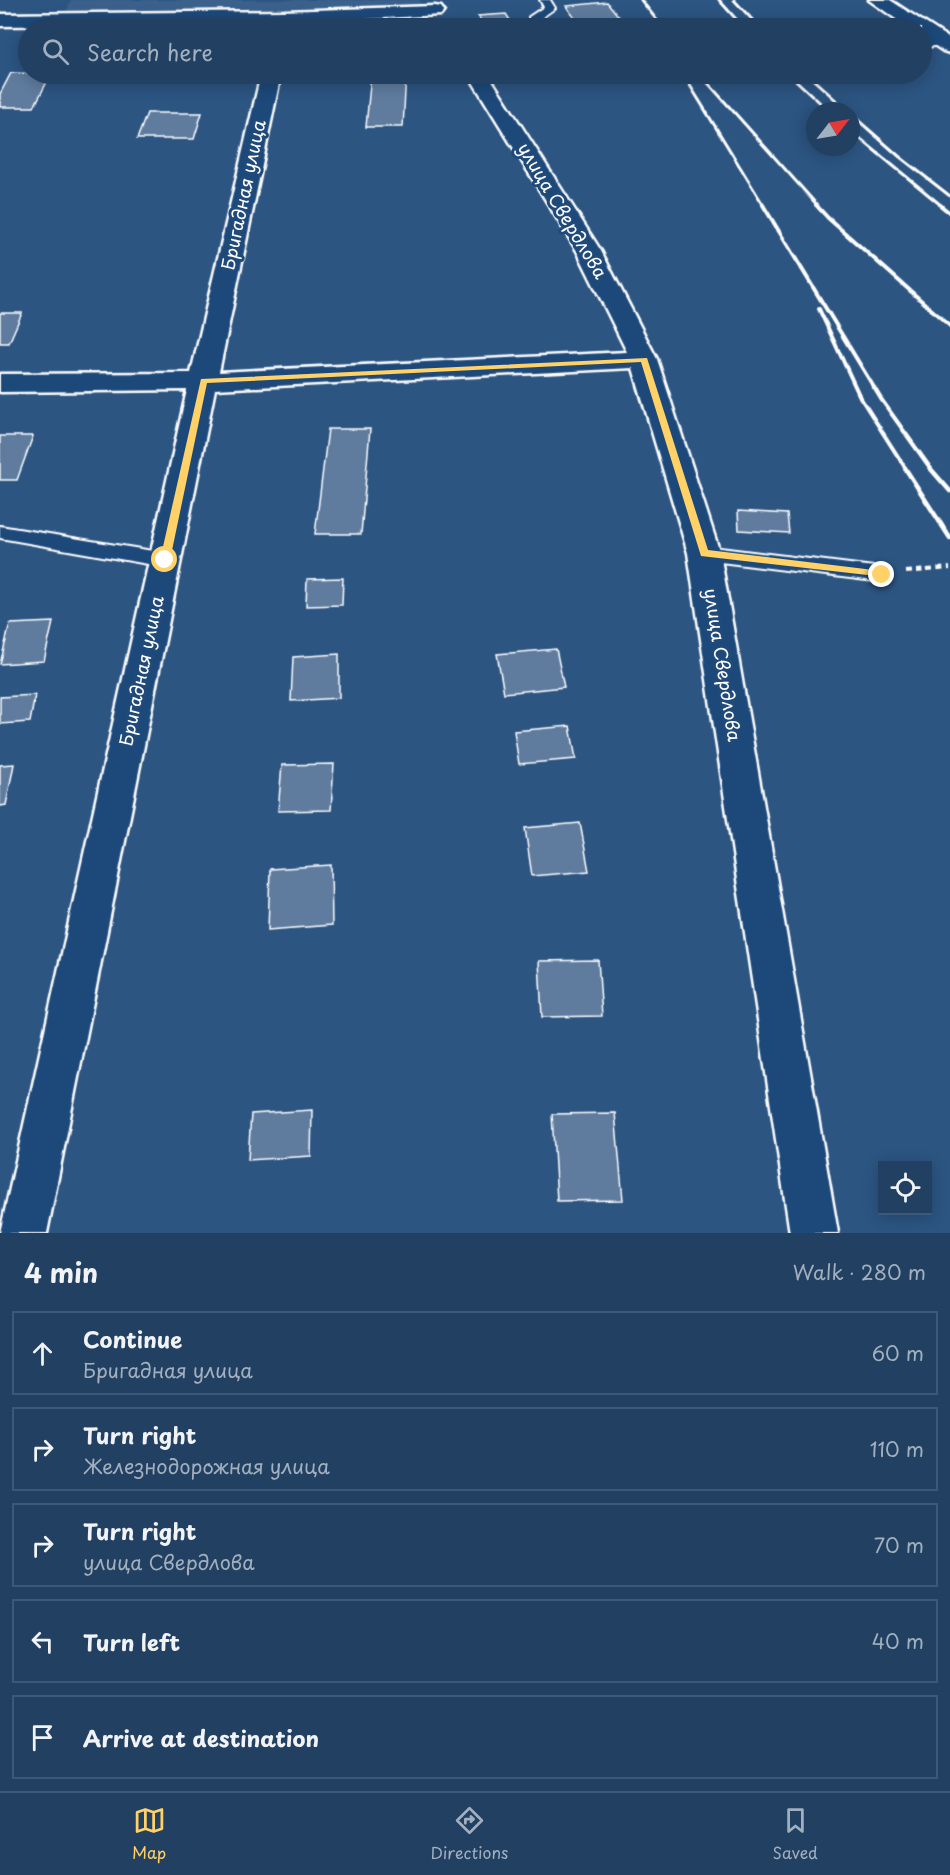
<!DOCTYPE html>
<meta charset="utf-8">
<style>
:root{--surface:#214062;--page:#294768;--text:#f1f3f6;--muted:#a2afbe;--line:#3e5977;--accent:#ffd166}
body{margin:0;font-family:"Playpen Sans",sans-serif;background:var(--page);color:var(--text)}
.controls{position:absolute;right:18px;bottom:18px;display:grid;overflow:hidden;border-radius:0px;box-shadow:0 3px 15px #0003}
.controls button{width:54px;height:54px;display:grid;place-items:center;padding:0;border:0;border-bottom:2px solid var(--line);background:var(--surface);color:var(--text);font:30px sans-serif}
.compass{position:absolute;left:806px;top:102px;width:54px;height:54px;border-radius:50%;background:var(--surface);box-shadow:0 3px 15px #0003;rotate:59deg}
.stop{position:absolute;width:18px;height:18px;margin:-14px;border:4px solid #ffd166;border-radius:50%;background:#fff}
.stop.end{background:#ffd166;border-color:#fff;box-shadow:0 2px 6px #0008}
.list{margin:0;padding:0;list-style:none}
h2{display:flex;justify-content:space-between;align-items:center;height:78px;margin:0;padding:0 24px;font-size:26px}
h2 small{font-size:20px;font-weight:400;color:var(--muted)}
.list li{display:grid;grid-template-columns:39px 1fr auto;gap:18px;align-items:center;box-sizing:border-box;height:84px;margin:0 12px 12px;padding:0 12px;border:2px solid var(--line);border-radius:0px}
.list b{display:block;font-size:22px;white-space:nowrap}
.list p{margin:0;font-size:20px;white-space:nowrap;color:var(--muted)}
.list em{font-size:20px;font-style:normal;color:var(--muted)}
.icon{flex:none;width:33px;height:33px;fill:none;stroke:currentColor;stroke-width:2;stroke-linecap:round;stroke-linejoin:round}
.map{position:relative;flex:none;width:950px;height:1233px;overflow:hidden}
.search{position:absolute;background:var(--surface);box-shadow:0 3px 15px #0003;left:18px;right:18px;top:18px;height:66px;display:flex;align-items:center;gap:15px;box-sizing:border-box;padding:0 21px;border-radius:33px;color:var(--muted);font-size:22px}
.sheet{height:558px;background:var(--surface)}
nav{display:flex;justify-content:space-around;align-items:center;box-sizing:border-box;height:84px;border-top:2px solid var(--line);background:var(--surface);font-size:16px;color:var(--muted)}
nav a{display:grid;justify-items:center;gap:3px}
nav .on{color:var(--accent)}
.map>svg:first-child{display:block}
</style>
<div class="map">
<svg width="950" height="1233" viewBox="0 0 950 1233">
<rect width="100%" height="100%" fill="#2c5582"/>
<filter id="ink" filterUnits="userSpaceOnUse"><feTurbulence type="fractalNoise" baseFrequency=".0167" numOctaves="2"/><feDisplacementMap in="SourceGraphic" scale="12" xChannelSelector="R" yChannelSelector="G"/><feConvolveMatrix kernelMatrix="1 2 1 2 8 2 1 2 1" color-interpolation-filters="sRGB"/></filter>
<g filter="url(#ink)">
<path fill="#3b618b" d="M71 0H419L425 8 65 15Z"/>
<path fill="#5e7c9f" stroke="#fff" stroke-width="1.5" d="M607 2 628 28H582L566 6Z
M506 14 515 28H486L478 16Z
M395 19V28H341V21Z
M11 73 51 74 34 107H0V94Z
M371 74H406L403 127H366Z
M873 74H911L881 80Z
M147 113H202L194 139H137Z
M0 313H22L9 343H0Z
M328 429H370L361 534H315Z
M0 436H33L17 480H0Z
M738 511 787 514 789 533 739 530Z
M343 578 342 605 306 606 307 579Z
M53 622 44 661 0 664 10 624Z
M556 649 564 687 504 693 497 654Z
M339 654V698L291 701 293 657Z
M35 695 30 722 0 724V697Z
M570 726 576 759 519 764 514 731Z
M14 764 6 805 0 806V765Z
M334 764 331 810 278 811 282 765Z
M580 823 589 871 532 876 525 828Z
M331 865 332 925 268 930 270 869Z
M598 960 602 1016 542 1017 539 961Z
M312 1110 311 1156 248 1160 251 1114Z
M615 1113 623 1200 557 1201 552 1114Z"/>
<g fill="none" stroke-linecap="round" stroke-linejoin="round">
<g stroke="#fff" stroke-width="4">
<path id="lane" d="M540 0H550L555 8 537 21H529V17L544 7Z
M942 39 948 42 946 44 922 48V42Z
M0 526 165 553 172 555 174 560 172 565 165 567 0 538Z
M704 546 882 568 889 570 891 575 889 580 882 582 704 560 697 558 695 553 697 548Z"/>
</g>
<g stroke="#fff" stroke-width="5">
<path id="street" d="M869 0H890L950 39V53L943 51 922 37V28H909Z
M435 6 441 7 444 11 441 15 284 23 0 26V14L284 11Z
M261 74H281L219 372 627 352 577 251 468 74H488L601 251 657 359 720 553 838 1233H790L688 553 633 368 215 389 47 1233H0L187 390 0 392V374L191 373Z"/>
</g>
<path stroke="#fff" stroke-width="4" stroke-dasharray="6 4.5" stroke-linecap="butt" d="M906 572 950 568"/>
<use href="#lane" fill="#1f4a7a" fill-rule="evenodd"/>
<use href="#street" fill="#1f4a7a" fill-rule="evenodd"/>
<path stroke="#fff" stroke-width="3" d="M641 0 663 28
M719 0 744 28
M734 0 760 28
M683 74 764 206
M700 74 818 206
M789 74 829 111
M807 74 848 111
M851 114 900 157 950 196
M851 131 942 206"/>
<path stroke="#fff" stroke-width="4" d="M763 205 881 399 931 469
M816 205 828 218 950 326
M940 205 950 213
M819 309 860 397 906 469"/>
<path stroke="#fff" stroke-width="4.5" d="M905 468 950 538
M930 468 950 491"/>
</g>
</g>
<path fill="#ffd166" d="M647 358 708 550 882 571 887 575 885 577 701 556 641 362 207 383 170 560 165 563 160 560 201 379Z"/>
<g text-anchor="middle" stroke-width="6" stroke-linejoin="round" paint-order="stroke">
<g font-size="18" fill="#fff" stroke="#1f4a7a">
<text transform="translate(244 195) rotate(-78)" y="6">Бригадная улица</text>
<text transform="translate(562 211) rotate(59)" y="6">улица Свердлова</text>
<text transform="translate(722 665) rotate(81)" y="6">улица Свердлова</text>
<text transform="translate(142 671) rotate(-78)" y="6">Бригадная улица</text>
</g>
</g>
</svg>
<div class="controls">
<button><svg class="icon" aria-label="locate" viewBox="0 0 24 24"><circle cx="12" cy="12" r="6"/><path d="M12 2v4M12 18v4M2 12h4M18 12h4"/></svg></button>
</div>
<svg class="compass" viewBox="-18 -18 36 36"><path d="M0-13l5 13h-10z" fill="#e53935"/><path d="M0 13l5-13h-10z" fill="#a2afbe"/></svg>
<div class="stop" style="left:165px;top:560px"></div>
<div class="stop end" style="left:882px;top:575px"></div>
<div class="search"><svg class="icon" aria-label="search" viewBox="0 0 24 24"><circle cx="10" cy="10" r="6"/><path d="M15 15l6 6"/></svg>Search here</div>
</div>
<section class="sheet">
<h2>4 min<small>Walk · 280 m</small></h2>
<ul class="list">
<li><svg class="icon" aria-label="ahead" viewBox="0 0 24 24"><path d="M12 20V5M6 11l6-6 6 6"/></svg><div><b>Continue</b><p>Бригадная улица</p></div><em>60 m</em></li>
<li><svg class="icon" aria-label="right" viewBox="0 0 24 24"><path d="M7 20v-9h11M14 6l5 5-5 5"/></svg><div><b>Turn right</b><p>Железнодорожная улица</p></div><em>110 m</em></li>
<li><svg class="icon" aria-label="right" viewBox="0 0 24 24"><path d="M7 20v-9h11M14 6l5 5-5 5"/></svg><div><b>Turn right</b><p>улица Свердлова</p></div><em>70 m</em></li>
<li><svg class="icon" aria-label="left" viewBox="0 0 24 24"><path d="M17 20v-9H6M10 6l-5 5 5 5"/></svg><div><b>Turn left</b></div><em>40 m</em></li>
<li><svg class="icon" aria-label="arrive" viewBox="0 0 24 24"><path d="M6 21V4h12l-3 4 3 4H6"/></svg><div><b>Arrive at destination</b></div></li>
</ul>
</section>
<nav>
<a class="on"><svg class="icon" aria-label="map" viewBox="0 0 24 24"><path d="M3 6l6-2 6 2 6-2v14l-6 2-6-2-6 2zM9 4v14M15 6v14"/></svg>Map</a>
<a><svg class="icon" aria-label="directions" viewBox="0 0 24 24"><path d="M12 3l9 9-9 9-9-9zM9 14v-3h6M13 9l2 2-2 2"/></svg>Directions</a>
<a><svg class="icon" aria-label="saved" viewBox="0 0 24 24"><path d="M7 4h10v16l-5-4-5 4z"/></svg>Saved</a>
</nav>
